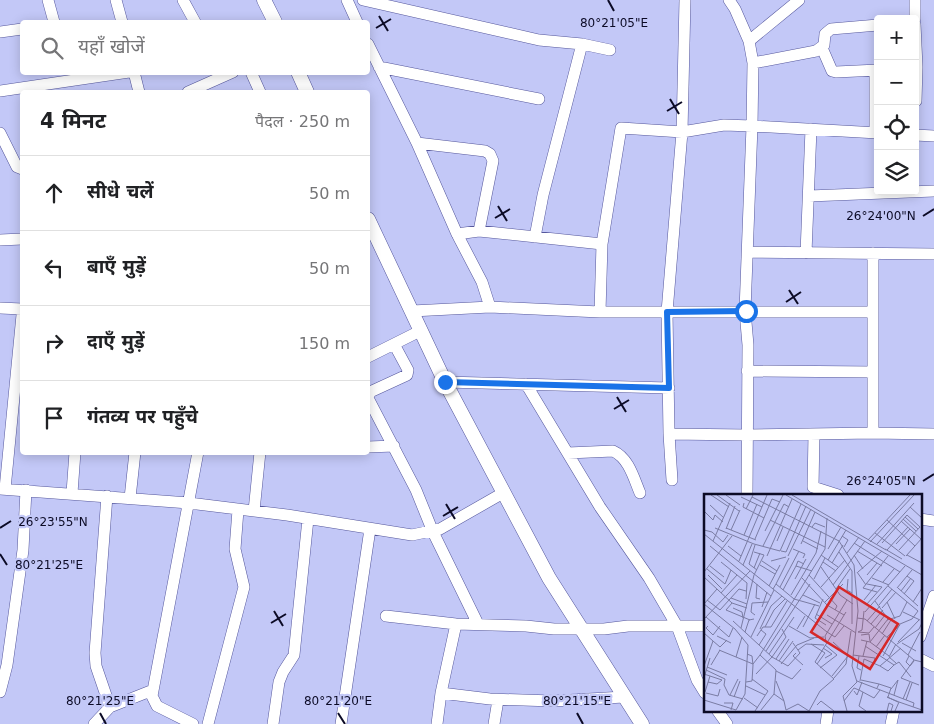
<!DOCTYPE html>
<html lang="hi">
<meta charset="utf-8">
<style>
:root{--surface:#fff;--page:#f6f6f6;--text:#202124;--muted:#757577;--line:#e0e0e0}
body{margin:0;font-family:"DejaVu Sans","Noto Sans Devanagari",sans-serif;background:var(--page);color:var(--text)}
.controls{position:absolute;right:15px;top:15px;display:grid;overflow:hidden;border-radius:5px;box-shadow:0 2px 12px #0003}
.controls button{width:45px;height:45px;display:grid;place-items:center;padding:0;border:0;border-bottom:1px solid var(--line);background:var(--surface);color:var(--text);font:25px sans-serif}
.stop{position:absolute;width:15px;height:15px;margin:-11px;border:4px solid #1a73e8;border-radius:50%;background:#fff}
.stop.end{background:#1a73e8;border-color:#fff;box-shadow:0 1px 5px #0008}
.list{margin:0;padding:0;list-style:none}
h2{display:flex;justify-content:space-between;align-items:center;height:65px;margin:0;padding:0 20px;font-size:21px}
h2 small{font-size:16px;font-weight:400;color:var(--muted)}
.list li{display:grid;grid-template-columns:32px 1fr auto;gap:15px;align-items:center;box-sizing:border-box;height:75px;padding:0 20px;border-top:1px solid var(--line)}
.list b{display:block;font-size:19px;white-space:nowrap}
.list em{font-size:16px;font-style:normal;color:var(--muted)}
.icon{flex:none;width:28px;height:28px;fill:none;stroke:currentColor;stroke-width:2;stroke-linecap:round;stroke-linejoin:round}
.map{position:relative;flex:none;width:934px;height:724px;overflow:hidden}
.search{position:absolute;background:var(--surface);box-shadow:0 2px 12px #0003;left:20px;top:20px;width:350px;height:55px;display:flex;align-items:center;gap:12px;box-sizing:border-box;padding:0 18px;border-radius:5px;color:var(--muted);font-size:19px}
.panel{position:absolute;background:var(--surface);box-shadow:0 2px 12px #0003;left:20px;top:90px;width:350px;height:365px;border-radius:5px}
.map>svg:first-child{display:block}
</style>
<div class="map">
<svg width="934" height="724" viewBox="0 0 934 724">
<rect width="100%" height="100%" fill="#c3c8f7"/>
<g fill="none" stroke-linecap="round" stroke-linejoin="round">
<g stroke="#55579c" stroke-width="12">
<path id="minor" d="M48 0 54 22
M116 0 122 22
M183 0 195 22
M347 0 357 22
M363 0 539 40 582 44 610 50
M729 0 735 9 749 41 753 63 752 126 745 311 748 345 747 495
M915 0V19
M915 24 917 67 916 101
M0 32 22 29
M749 41 799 0
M368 44 417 143 457 234 482 282 490 307
M822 48 832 71 836 72 878 70
M753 63 816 51 824 45 825 34 831 29 878 25
M379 67 539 99
M134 72 139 92
M251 72 260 92
M0 91 129 72
M188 92 233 72
M875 132V70
M0 133 17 167 22 169
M915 135 934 136
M417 143 485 151 490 154 493 161 479 231
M809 196 934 191
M457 234 479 231 602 244
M535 237 543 195 582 44
M0 240 22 239
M748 252 934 254
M806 253 811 129
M0 308 22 309
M412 311 490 307 600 312H873
M600 312 602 244 621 128 682 132 724 125 752 126 878 133
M394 344 408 370 407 375 370 392 368 398 416 490 433 532 478 624
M368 357 420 331
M747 371 873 372
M445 382 669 388
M526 384 600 507 649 578 677 626 697 680 705 693
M873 433V253
M669 434 747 435 873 433 934 434
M814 434 813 487 838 495
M368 447 394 446
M568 453 613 451C629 458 634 479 640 493
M672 480 669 434 667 312 682 132 685 0
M0 489 189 503 287 515 412 535 440 529 503 493
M5 489 22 315
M72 493 75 452
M107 496 95 653 96 666 110 707
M130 498 135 452
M254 511 260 452
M920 519 934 521
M386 616 456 624 526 626 554 629H604L628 626H705
M920 637 934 596
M920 659 934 666
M0 692 7 665 23 550 26 490
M441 693 490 699 553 701 624 697
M717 710 727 724
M94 724 110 707 153 690
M193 724 157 706 152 696 198 452
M208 724 244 587 235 549 238 510
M273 724 279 682 283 672 294 655 308 519
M341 724 370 529
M437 724 441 693 456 624
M494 724 498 700
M826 724 828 710
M891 724 894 710"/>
</g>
<g stroke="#55579c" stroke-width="15">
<path id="tertiary" d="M264 0 275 22
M298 72 307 92
M368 219 445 382 549 578 642 724"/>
</g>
<use href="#minor" stroke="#fff" stroke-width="11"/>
<use href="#tertiary" stroke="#fff" stroke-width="14"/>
</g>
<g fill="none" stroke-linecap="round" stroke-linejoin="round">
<path stroke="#1a73e8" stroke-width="6" d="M445 382 669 388 667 312 746 311"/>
</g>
<path fill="none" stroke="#0c0b26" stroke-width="2" d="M608 0 614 11M379 16 388 31M376 28 391 19M670 99 679 114M667 111 682 102M498 206 507 221M923 216 934 209M495 218 510 209M789 290 798 304M786 302 801 292M617 397 626 412M614 409 629 400M923 481 934 474M446 504 455 519M443 516 458 507M0 528 11 521M0 554 7 565M274 611 283 626M271 623 286 614M100 713 106 724M338 713 345 724M577 713 583 724"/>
<g transform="translate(704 494)">
<rect width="218" height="218" fill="#c3c8f7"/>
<path fill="none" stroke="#7a7ca3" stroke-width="1" d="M7 1 25 13M13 1 35 17M22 1 36 11M82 1 218 81M88 1 182 56M37 3 58 13M48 3 135 47 150 71 154 117 148 172 153 188 139 202 143 217M40 9 39 13 60 24M6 11 20 24M206 13 218 24M42 15 49 1M0 17 9 26 11 21 19 28M201 23 214 35M199 25 212 37M66 26 121 53M183 26 211 52M197 27 217 45M108 33 111 29 121 33M11 34 50 50 76 57 97 10M22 34 52 46M22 35 31 12M0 36 8 38 19 48 24 41M27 36 36 16M61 37 79 1M171 39 201 62M0 40 123 138 131 143 140 132M40 41 53 10M138 42 144 46 140 53M51 45 68 5 76 8M164 46 206 1M9 47 26 9M73 47 79 33M99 47 114 55M166 48 210 1M150 49 180 68M178 49 203 21 216 33 195 56M97 50 111 18M173 50 210 9M192 50 206 35M51 51 45 70 53 76M6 52 67 102M24 52 37 62M59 52 80 10 85 13M89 55 101 60 99 64M124 55 137 33M181 55 198 65M183 56 204 33M77 57 82 58 102 12M153 57 178 72M135 58 148 77V130M143 59 155 43M117 61 134 73M150 61 159 75M203 61 218 69M63 62 88 5M84 62 107 15M202 62 218 44M124 66 142 36M35 67 63 1M58 67 73 77M67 67 82 63M17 68 43 89 42 105M119 68 132 77M180 68 196 78M128 69 139 51M100 70 94 67 92 72 108 77M39 71 48 50M56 71 71 80M6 72 20 83M117 73 136 101 149 110M50 74 56 59M3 75 21 90 27 76M0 78 28 42M153 78 162 91M154 78 178 57M4 81 18 95M105 81 133 112 131 116M163 81 173 69M0 83 28 109 43 114M98 84 123 111 140 121M168 84 185 91M91 85 102 65M110 85 121 64M144 85 143 96 148 99M179 88 190 75M53 90 52 104 56 105M72 90 85 64M129 91 161 47M65 92 76 71M76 93 95 57M117 93 141 66M193 94 208 76M194 94 214 112M69 95 72 90 90 105 115 112M132 95 146 75M79 96 92 72M197 97 207 84M173 98 159 94 184 62M17 99 33 81M200 100 210 87 203 82M87 101 112 59 117 37M99 101 116 109M27 104 43 110M119 105 111 124 122 131M3 106 16 116 35 95 42 97M160 106 172 91M121 108 139 90M183 108 191 125M209 108 218 94M28 109 22 116 46 126M0 110 31 135 44 151 41 200 32 216 0 206M0 110 13 95M162 111 178 93 163 90M175 111 188 95M58 113 63 98M29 114 38 118 39 124M178 114 192 98M161 118 201 72M199 118 216 126M112 120 128 130M51 121 47 118 48 109 64 108M123 121 152 139M2 123 25 143 29 134M153 124 161 125 210 166 218 168M0 125 46 77M183 126 196 122 203 108M29 127 68 163 82 143 78 135M163 127 176 112M167 130 179 116M4 132 2 134 9 141 16 132M85 132 106 144 120 143M61 133 70 116 81 105M99 133 111 110M37 134 50 81 60 61 50 58M171 134 181 121M56 135 67 112 78 102M93 135 101 122M41 138 45 126 50 125M154 138 158 136 160 117M154 138 165 139 170 133M0 139 9 147 0 172M178 140 187 126M157 141 165 140 166 147M13 142 27 149M53 142 59 133H67L83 107M47 143 70 96M183 143 196 131M157 146 166 148 185 162M9 147 16 153 23 146M122 148 121 142 143 106M129 148 143 161M166 148 184 125 171 107M194 148 215 126M198 149 212 157M107 150 121 159 113 170M193 150 215 135 218 129M55 151 62 140 57 136M161 152 190 171 184 177 176 172M172 153 181 141M119 154 128 160 121 164M15 156 32 163 38 143M94 156 102 150 120 151M62 157 106 90M92 159 89 162 99 171M65 160 90 123M56 161 121 55 123 24M149 161 171 164 170 170M204 161 216 138M155 162 153 174 157 176M159 162 163 147M179 162 196 130 208 125 214 117 184 92M205 162 202 168 206 172 210 167M32 163 49 170 56 161 72 176 70 200 57 216M72 165 85 145M160 165 176 172 197 154M210 166 197 184 215 191M75 167 89 147M192 169 185 163 192 150M77 170 93 151 110 144M7 171 16 156M190 171 195 168 207 183M3 173 23 181M116 174 133 161 121 151M2 176 21 185 20 191 25 201 39 205M72 177 88 185 97 175M0 180 18 186M52 180 68 163 84 172 96 159 89 149M128 182 144 162M0 184 6 164M130 184 142 170 147 137M48 185 64 197 51 217M157 186 175 190M72 187 80 207M153 187 210 209 209 213M156 187 160 165M4 188 13 190 18 186M42 188 48 187 49 171 48 162 43 160M158 188 155 196 170 204 176 196M42 192 61 201M173 194 175 190 187 194 184 203M187 195 194 186 190 201M1 198 6 182M159 198 155 212 162 217M2 199 14 202 16 195M70 200 80 207 82 216M26 201 34 185M30 203 36 187M40 204 54 214M199 205 206 188M202 206 208 189M140 207 150 194 155 196 153 201 150 197M194 208 183 203 195 208M20 209H29L27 216M113 211 117 207 130 217M82 216 94 210 105 217M105 217 116 197 130 185 111 168 142 118M183 217 185 209 189 211 187 217M191 217 195 208 218 216"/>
<path fill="#d62828" fill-opacity="0.15" stroke="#d62828" stroke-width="2.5" d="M135 93 194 130 166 175 107 138Z"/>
<rect width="218" height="218" fill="none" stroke="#0c0b26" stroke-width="2.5"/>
</g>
<g font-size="12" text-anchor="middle" fill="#0c0b26" stroke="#c3c8f7" stroke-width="4.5" stroke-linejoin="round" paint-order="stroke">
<text x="614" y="27">80°21'05"E</text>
<text x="881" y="220">26°24'00"N</text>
<text x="881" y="485">26°24'05"N</text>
<text x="53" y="526">26°23'55"N</text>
<text x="49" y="569">80°21'25"E</text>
<text x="100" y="705">80°21'25"E</text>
<text x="338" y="705">80°21'20"E</text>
<text x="577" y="705">80°21'15"E</text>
</g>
</svg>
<div class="controls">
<button>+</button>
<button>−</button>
<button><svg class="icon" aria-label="locate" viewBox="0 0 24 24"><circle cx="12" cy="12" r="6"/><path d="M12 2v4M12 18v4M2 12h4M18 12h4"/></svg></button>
<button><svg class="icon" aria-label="layers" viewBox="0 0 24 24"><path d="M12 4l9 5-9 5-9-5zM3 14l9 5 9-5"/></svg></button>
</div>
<div class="stop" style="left:746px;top:311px"></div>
<div class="stop end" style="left:445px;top:382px"></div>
<div class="search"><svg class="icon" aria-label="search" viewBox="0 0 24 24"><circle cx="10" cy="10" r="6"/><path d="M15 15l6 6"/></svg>यहाँ खोजें</div>
<section class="panel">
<h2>4 मिनट<small>पैदल · 250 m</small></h2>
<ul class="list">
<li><svg class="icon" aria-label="ahead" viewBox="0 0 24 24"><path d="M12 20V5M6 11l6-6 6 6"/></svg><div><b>सीधे चलें</b></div><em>50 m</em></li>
<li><svg class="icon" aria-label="left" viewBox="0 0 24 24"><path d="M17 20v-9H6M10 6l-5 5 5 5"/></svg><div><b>बाएँ मुड़ें</b></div><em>50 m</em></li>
<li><svg class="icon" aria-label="right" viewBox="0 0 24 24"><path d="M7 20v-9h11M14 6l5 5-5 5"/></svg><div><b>दाएँ मुड़ें</b></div><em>150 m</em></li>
<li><svg class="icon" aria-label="arrive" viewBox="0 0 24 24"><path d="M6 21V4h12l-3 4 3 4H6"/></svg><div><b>गंतव्य पर पहुँचे</b></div></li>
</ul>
</section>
</div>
